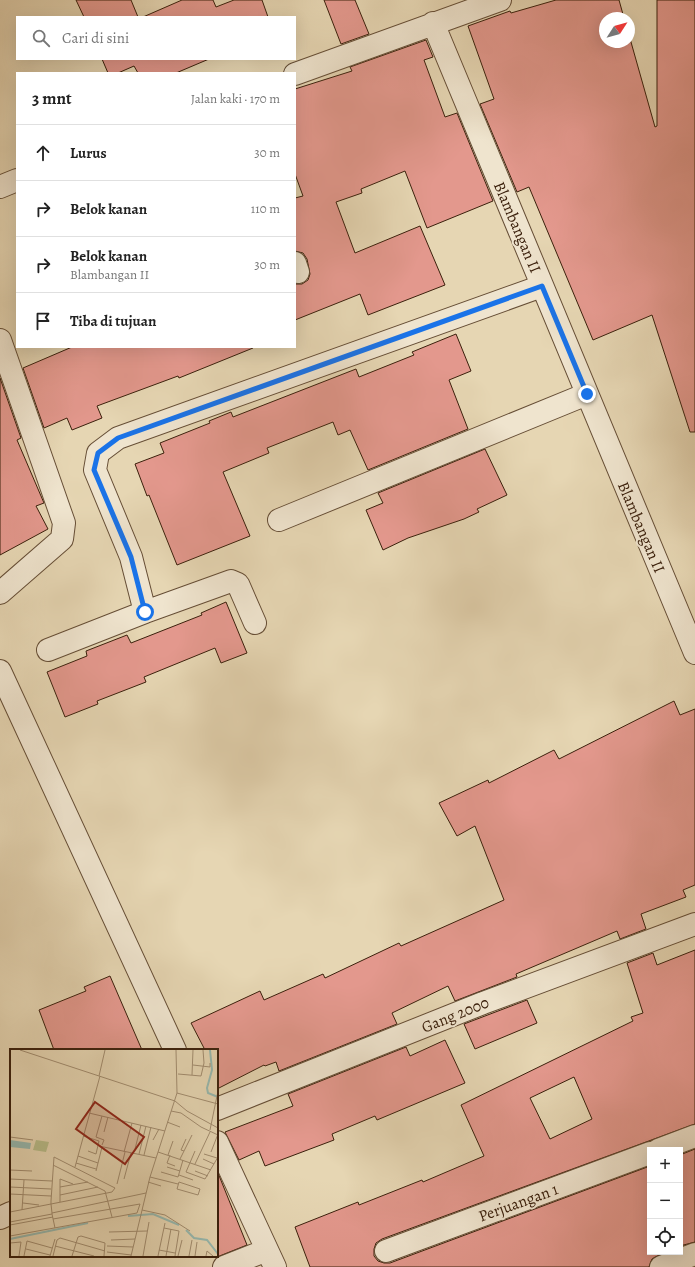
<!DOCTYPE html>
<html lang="id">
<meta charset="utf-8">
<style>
:root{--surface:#fff;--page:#f6f6f6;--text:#222;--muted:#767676;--line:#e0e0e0}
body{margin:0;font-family:Alegreya,serif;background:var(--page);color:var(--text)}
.controls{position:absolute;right:12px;bottom:12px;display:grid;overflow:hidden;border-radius:0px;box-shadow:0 4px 16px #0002}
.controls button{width:36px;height:36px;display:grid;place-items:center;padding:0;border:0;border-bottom:1px solid var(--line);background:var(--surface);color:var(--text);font:20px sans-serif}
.compass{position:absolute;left:599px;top:12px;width:36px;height:36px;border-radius:50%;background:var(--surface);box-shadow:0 4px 16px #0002;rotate:54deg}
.stop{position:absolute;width:12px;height:12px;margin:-9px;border:3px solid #1a73e8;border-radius:50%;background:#fff}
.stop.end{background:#1a73e8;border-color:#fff;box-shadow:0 1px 4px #0008}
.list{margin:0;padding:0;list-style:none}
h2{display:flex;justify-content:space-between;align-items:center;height:52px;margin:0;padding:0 16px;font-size:17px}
h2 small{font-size:13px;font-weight:400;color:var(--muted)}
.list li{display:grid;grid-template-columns:26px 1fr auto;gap:12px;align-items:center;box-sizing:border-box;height:56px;padding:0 16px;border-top:1px solid var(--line)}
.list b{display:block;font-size:15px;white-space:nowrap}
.list p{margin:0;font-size:13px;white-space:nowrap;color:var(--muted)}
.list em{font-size:13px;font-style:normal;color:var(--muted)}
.icon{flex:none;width:22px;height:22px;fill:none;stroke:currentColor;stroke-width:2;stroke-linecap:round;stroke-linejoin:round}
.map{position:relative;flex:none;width:695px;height:1267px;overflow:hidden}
.search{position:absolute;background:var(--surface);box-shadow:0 4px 16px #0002;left:16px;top:16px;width:280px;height:44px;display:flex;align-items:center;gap:10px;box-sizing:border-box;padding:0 14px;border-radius:0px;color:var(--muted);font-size:15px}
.panel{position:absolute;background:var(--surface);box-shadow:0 4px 16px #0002;left:16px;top:72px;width:280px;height:276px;border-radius:0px}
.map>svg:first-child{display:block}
</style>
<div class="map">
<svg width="695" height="1267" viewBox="0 0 695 1267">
<rect width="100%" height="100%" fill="#e6d6b3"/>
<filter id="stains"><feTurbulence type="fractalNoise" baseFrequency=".005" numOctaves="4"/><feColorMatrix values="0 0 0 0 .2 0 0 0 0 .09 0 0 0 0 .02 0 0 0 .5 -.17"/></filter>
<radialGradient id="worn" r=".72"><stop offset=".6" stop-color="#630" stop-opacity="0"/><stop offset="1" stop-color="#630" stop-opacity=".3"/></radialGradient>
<path fill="#e3988d" stroke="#3b200c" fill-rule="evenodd" d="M76 0H131L138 17H84Z
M182 0H213L216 7 234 0H262L268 17H143Z
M324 0H355L369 34 341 44Z
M556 0H619L624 18H605V42H629V35L655 127 657 126V0H695V432H690L652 315 593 340 529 187 517 192 480 104 494 99 468 26 510 11 511 13Z
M426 40 433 57 424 60 445 117 457 113 493 201 427 228 405 171 361 189 362 193 336 202 355 253 420 226 445 285 368 315 360 294 295 320V284H302L308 280 310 274 307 259 303 253 295 251V198L303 196 295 174V89L352 71 350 67Z
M102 59H209L176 73H138L134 66 118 73H108Z
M456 334 471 371 449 380 468 429 368 470 350 430 338 435 333 422 267 448 269 453 223 472 250 536 177 565 149 495 147 496 135 464 164 453 160 443 210 423 209 421 231 412 233 417 356 369 359 377 414 355 412 352Z
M72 347H252L253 348 179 378 178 376 97 406 102 418 72 430 67 418 44 428 23 368Z
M0 378 21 438 17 440 44 503 36 506 48 529 0 555Z
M485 449 507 495 477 509 479 512 464 519 408 538 383 550 366 510 383 503 378 493Z
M226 602 247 653 221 663 215 648 144 677 146 682 97 701 98 704 65 717 47 672 87 656 86 651 127 635 131 643 202 615 201 613Z
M674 701 680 715 695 709V885L683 890 686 897 641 914 646 929 620 939 617 931 516 974 517 977 455 1001 448 986 392 1013 397 1024 279 1071 276 1062 265 1066 264 1065 217 1089V1050H205L191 1023 260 991 264 1000 323 974 325 978 399 943 401 946 504 900 475 826 457 836 439 803 488 780 489 783 554 750 559 759Z
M695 950V1124L382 1239 376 1243 374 1249V1256L378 1261 384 1263H390L650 1166V1252H665L652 1259 649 1267H310L295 1227 358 1202 359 1205 422 1180 423 1182 484 1156 461 1105 633 1021 631 1017 643 1013 627 963 653 953 657 965ZM574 1077 592 1119 550 1139 530 1098Z
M110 976 142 1050H54L39 1010 86 991 84 987Z
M527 1000 537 1023 475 1049 464 1024Z
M445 1040 465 1083 377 1120 375 1116 332 1134 334 1140 265 1166 259 1151 239 1160 225 1132 293 1106 288 1094 406 1047 410 1056Z
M695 1149V1242L680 1246V1155Z
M218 1173 247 1245 217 1257V1173Z"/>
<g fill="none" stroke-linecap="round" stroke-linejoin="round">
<g stroke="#664e36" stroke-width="24">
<path id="street" d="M433 23 695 653
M295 74 500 0
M0 187 17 180
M295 263 298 272
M0 340 64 523 62 539 0 593
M279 520 587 394
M145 612 231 581 238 584 255 623
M48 650 145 612 131 557 95 470 98 453 118 438 542 286
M0 671 175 1050
M217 1109 483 1003 695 924
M217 1142 275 1267
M658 1150 695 1136
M0 1218 11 1213
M386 1251 650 1153
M224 1267 267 1250
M661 1267 695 1254"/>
</g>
<use href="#street" stroke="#efe4ce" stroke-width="22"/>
</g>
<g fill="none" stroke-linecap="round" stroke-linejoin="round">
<path stroke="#1a73e8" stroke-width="5" d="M145 612 131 557 94 470 98 453 118 438 542 286 587 394"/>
</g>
<g text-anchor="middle" stroke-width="4" stroke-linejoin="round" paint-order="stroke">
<g font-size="16" fill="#3b200c" stroke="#efe4ce">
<text transform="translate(518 227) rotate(67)" y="6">Blambangan II</text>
<text transform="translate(642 527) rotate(67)" y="6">Blambangan II</text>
<text transform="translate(455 1014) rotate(-22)" y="6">Gang 2000</text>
<text transform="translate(518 1202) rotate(-20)" y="6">Perjuangan 1</text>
</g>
</g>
<g transform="translate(10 1049)">
<rect width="208" height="208" fill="#e6d6b3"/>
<path d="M26 91 39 93 36 103 23 101Z" fill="#b8bd8a"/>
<path d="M0 91 21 94 20 100 0 98Z" fill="#96b9b0"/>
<path fill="none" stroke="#96b9b0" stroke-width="2" d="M200 1 202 21 197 39 198 44 208 48M118 167 143 165 169 176M176 181 184 189 197 191 208 205M0 190 78 174"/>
<path fill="none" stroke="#a28d70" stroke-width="1" d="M10 1 165 52 177 62 208 79M183 16 200 18V14M168 25 191 27 194 14 193 1M182 26 183 1M89 27 95 1M167 44 208 55M161 62 171 64 191 78 208 86M79 64 155 82M92 67 86 88 94 91 92 96M157 73 170 78M200 81 208 42M94 83 98 68M73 87 89 92 86 105 78 102M0 88 23 91M143 91 149 80M89 97 146 109M125 100 131 76M174 102 171 101 176 90M185 102 176 123 195 130 208 108M114 103 122 74M148 103 201 121M201 103 208 85M129 105 136 77M194 105 207 109M134 106 141 78M158 106 163 92M160 106 157 114 165 117M68 107 88 114M170 110 182 86M193 110 204 115M66 114 86 120M185 115 200 83M43 116 95 142 102 168M65 118 90 27M157 118 170 122M0 121 22 122M86 122 92 98M185 122 198 127M151 123 168 128 173 111M169 126 183 131M140 128 168 135M0 130 42 132M114 130 121 104M138 133 151 137M169 133 190 140 188 146 167 140ZM107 135 115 103M0 138 41 140M50 138 78 133M0 145 41 147M50 146 88 138M50 153V130L63 135M13 154 29 156M12 161 14 131M132 161 155 166 180 182M0 163 41 155 102 143 105 139 44 108 41 152V155L42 164V165L45 179M42 164 136 144M0 173 42 165M0 176 43 168M154 179 169 182 165 207M99 183 137 182M0 187 127 164 130 155 43 170M101 191 125 190M0 194 11 193 9 207M45 197 84 207M97 197 123 198M16 200 40 206M149 201 165 204M97 203 121 206M14 207 17 192 42 199M40 207 45 190M43 207 47 191 50 189 95 202M62 207 68 188 71 187 95 194 94 207M121 207 140 128 167 44 166 1M133 207 139 173M148 207 155 174M156 207 161 180M168 207 172 191M179 207 182 191M185 207 187 193M196 207 197 202 203 207"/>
<path fill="#8f2418" fill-opacity="0.15" stroke="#8f2418" stroke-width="2" d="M85 53 134 88 115 115 66 80Z"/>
<rect width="208" height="208" fill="none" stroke="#3b200c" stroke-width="2"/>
</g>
<rect width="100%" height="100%" filter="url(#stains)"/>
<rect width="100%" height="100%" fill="url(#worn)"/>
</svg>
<div class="controls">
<button>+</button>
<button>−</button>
<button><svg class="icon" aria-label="locate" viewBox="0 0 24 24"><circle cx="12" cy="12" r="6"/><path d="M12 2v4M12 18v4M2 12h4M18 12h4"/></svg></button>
</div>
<svg class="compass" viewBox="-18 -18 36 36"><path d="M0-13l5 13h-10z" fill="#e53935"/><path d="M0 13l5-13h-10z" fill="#767676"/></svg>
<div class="stop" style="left:145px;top:612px"></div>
<div class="stop end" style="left:587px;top:394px"></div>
<div class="search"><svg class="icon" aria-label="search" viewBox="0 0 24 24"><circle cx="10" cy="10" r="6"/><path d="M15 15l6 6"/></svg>Cari di sini</div>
<section class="panel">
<h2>3 mnt<small>Jalan kaki · 170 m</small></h2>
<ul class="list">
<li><svg class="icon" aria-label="ahead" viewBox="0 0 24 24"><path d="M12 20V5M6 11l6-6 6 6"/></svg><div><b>Lurus</b></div><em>30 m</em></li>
<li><svg class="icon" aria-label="right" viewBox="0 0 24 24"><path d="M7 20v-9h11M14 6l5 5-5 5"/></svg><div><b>Belok kanan</b></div><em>110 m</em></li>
<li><svg class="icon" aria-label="right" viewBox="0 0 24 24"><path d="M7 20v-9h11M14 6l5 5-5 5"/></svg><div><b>Belok kanan</b><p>Blambangan II</p></div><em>30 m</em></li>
<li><svg class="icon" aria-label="arrive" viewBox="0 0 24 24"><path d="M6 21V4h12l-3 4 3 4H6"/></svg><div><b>Tiba di tujuan</b></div></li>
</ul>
</section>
</div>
